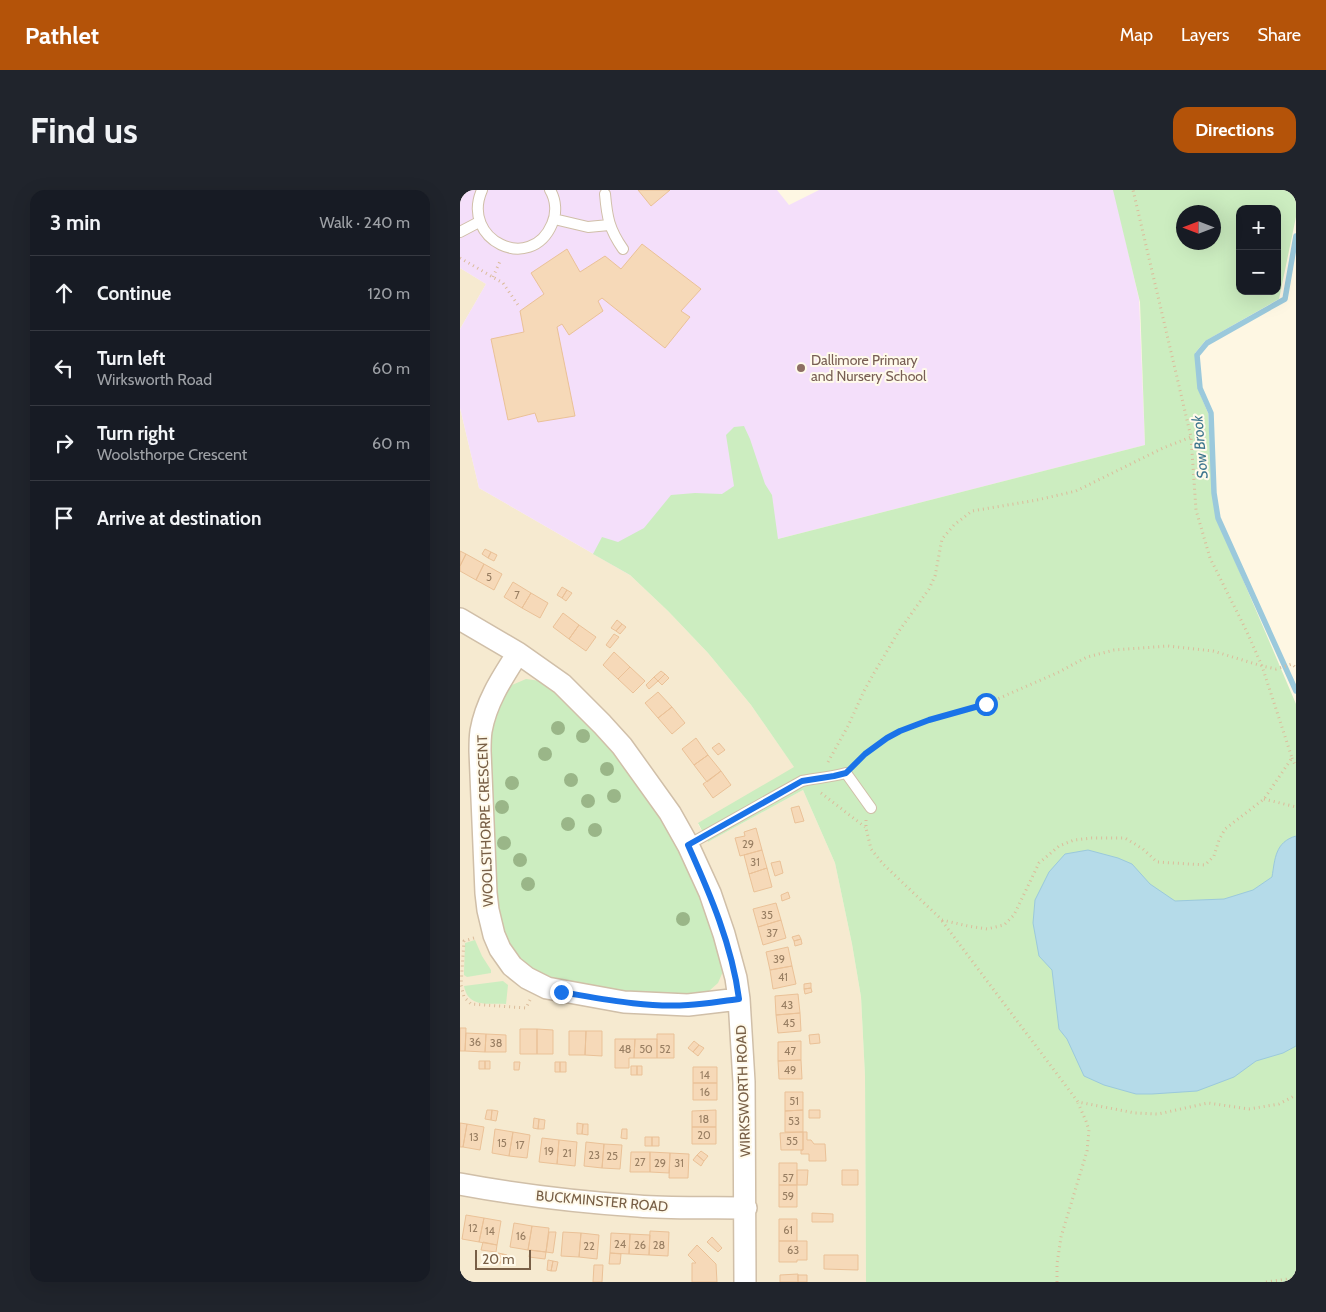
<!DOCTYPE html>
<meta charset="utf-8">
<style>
:root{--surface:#171b24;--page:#20242c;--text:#f1f3f6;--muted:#9ea1a6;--line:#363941;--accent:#b45309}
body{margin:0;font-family:Cabin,sans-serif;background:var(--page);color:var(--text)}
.controls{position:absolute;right:15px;top:15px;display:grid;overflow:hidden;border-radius:10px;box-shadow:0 5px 20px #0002}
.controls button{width:45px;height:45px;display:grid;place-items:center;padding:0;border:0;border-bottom:1px solid var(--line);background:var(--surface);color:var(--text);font:25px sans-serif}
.compass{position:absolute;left:716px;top:15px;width:45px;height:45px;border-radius:50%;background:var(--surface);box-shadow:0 5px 20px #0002;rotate:270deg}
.scale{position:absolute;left:15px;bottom:12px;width:56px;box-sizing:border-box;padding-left:5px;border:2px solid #785f46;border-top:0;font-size:14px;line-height:18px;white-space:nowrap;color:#785f46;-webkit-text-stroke:4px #fffaeb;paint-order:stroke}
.stop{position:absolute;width:15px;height:15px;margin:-11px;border:4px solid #1a73e8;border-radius:50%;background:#fff}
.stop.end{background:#1a73e8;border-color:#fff;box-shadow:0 1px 5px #0008}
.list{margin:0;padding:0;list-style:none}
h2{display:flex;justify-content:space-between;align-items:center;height:65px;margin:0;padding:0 20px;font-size:21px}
h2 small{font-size:16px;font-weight:400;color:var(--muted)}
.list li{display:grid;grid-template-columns:32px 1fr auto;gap:15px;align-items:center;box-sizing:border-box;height:75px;padding:0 20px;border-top:1px solid var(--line)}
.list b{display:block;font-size:19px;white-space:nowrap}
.list p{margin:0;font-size:16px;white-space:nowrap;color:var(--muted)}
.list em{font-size:16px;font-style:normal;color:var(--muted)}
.icon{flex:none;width:28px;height:28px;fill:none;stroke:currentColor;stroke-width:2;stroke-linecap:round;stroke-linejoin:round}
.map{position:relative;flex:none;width:836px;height:1092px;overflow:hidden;border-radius:15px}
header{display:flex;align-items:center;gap:30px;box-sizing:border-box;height:70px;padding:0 25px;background:var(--accent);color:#fff}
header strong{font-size:24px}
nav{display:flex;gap:28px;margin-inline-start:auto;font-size:18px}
.intro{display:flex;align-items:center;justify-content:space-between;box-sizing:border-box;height:120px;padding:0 30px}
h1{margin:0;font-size:35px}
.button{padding:12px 22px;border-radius:15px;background:var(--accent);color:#fff;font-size:18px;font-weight:700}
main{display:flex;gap:30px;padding:0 30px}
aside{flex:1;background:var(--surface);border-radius:15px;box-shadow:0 5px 20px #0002}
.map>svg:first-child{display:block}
</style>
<header>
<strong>Pathlet</strong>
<nav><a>Map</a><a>Layers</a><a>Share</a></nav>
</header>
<div class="intro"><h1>Find us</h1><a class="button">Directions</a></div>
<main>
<aside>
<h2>3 min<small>Walk · 240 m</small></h2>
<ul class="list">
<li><svg class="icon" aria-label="ahead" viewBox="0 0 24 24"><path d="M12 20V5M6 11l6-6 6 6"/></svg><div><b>Continue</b></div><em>120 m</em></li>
<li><svg class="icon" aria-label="left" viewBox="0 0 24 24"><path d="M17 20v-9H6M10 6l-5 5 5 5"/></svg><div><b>Turn left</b><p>Wirksworth Road</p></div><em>60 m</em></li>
<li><svg class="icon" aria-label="right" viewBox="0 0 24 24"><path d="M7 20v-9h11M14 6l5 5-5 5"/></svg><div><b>Turn right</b><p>Woolsthorpe Crescent</p></div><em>60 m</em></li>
<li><svg class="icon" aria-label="arrive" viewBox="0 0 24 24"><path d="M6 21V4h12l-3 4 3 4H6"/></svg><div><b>Arrive at destination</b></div></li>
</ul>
</aside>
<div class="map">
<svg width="836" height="1092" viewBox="0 0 836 1092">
<rect width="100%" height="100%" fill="#fef7e3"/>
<path fill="#f6ead0" d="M0 78 26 94 0 139Z
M0 218 19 298 170 385 208 421 248 463 291 515 335 578 238 634 248 652 343 600 375 673 392 754 401 807 405 886 406 1092H0Z"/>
<path fill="#f4dffa" d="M0 0H317L329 15 359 0H654L679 109 685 255 318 349 170 385 19 298 0 218V139L26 94 0 78Z"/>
<path fill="#ccedc0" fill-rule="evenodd" d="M653 0H836V27L819 109 745 151 735 163 740 204 748 223 753 302 757 329 836 514V1092H406L405 886 401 807 392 754 375 673 343 600 248 652 238 633 334 577 291 515 248 463 208 421 170 385 133 364 142 347 158 352 184 338 211 305 235 303 262 304 274 296 266 245 274 237 284 236 290 249 305 294 312 305 318 349 685 255 680 112ZM780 19H817V101H780ZM724 22H754V52H724Z
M66 489 81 491 93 500 153 558 194 612 234 687 246 720 264 779 258 793 249 801 228 806 185 807 93 791 55 771 34 719 25 555 44 500 52 495Z
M15 750 22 766 31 780V783L7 787 4 785V782L5 753Z
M43 791 48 795 46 814C28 813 8 818 4 796Z"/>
<path fill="#b5dbe9" stroke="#9bc9dc" d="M836 646V856L823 863 796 871 774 887 737 901 692 904H676L644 895 624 886 607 849 599 839 592 780 579 766 573 733 575 710 589 682 605 664 628 660 658 668 672 674 690 694 715 711 764 709 793 700 812 687C815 669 815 652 836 646Z"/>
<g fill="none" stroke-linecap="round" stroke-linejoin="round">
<path stroke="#9bc9dc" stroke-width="5.5" d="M836 46 825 109 747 153 737 165 740 198 751 223 754 303 758 328 836 501"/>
</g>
<path fill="#f6d9b8" stroke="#eac197" d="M178 0H210L191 16Z
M182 54 241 99 221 121 230 127 205 158 142 108 138 111 143 121 109 145 102 134 97 137 115 226 78 232 75 223 48 230 31 149 64 142 60 121 84 104 71 83 107 59 120 82 145 66 161 79Z
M25 359 31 362 28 368 22 364Z
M0 361 6 364 0 376Z
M31 362 37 365 34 371 28 368Z
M6 364 24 374 16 390 0 381V376Z
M24 374 42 384 34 400 16 390Z
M53 392 71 403 62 418 44 407Z
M102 397 107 400 102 408 97 405Z
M107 400 112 403 106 411 102 408Z
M71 403 88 413 80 428 62 418Z
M103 423 119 435 109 449 93 437Z
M157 430 162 434 156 441 151 438Z
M162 434 166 437 160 444 156 441Z
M119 435 136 447 126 461 109 449Z
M154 444 159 447 150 458 146 455Z
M154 462 170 477 158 489 143 475Z
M170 477 185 491 173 503 158 489Z
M201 481 205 484 198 491 194 487Z
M205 484 209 488 202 495 198 491Z
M194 487 198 491 189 499 186 495Z
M198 502 212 517 198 528 185 513Z
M212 517 225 533 212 544 198 528Z
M236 548 248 565 234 575 222 559Z
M259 553 265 560 258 565 252 558Z
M248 565 261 581 247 592 234 575Z
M261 581 271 595 253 608 243 594Z
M339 616 344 631 335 633 331 618Z
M296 638 302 660 280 666 275 648 285 646 284 642Z
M302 660 307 678 289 684 284 665Z
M320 671 323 683 315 686 311 673Z
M307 678 312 697 294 702 289 684Z
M328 702 330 708 322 711 321 705Z
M316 713 321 730 298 737 293 719Z
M321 730 326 748 303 755 298 737Z
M339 745 341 749 334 751 332 747Z
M341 749 342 754 335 756 334 751Z
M328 757 332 776 310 780 306 762Z
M332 776 336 794 313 799 310 780Z
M351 793V798L344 799V794Z
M351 798 352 802 345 804 344 799Z
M338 804 340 823 316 825 315 806Z
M340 823 341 841 318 843 316 825Z
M0 838H6L5 861H0Z
M60 839H77V864H60Z
M77 839 93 840V864H77Z
M109 841H126L125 865H109Z
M126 841H142V866L125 865Z
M6 843 26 844 25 862 5 861Z
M26 844 46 845V862H25Z
M197 844H214V868H197Z
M359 844 360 853 350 854 349 845Z
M155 849H175L174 868H169V878H155Z
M175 849H197V868H174Z
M234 851 239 855 233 862 228 858Z
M341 851V870L318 871V852Z
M239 855 244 858 238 866 233 862Z
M341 870 342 889H319L318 871Z
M19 871H25V879H19Z
M25 871H30V879H25Z
M54 872H60L59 880H54Z
M95 872H100V882H95Z
M100 872H106V882H100Z
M171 876H177V885H171Z
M177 876H182V885H177Z
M233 877H257V893H233Z
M233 893H257V910H233Z
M325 902H343V920L325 921Z
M27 920H32L31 930 25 929Z
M32 920 38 921 36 931 31 930Z
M256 920V937H232V921Z
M343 920V942H325V921Z
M349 920H360V928H349Z
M74 928 79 929 78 939 73 938Z
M79 929 85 930 84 939H78Z
M0 933 7 934 3 957H0Z
M117 933 123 934 122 944H117Z
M7 934 24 937 20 960 3 957Z
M123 934H128V945L122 944Z
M232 937H256V954H232Z
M35 939 53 942 49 966 32 963Z
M162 939H167V949L161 948Z
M53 942 70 945 67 968 49 966Z
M343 942H347V950H351L354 954H365L366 971H349V964H341V960H343Z
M343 942V960H321L320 943Z
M185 947H192V956H185Z
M192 947H199V956H192Z
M82 948 99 950 97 974 79 972Z
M99 950 117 952 115 976 97 974Z
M126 952 144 954 142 978 124 976Z
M144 954 162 955 160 979 142 978Z
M241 961 248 966 244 971 237 965Z
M171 962H190V982H170Z
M190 962 210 963 209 983 190 982Z
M210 963 229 964 228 988H209Z
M237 965 244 971 241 976 233 970Z
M319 973H337V995H319Z
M337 980H348L347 995H337Z
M382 980H398V995H382Z
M319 995H337V1017H319Z
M352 1023 373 1024V1032H352Z
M6 1025 24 1028 19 1052 2 1049Z
M24 1028 41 1031 37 1055 19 1052Z
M319 1029H337V1051H319Z
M54 1033 72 1036 68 1060 50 1057Z
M72 1036 89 1038 86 1062 68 1060Z
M190 1041 209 1042 208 1066 189 1065Z
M89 1042H96L93 1063 86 1062Z
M103 1042 121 1043 119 1067 101 1066Z
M121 1043 139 1045 137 1069 119 1067Z
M151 1043 170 1044 169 1064 150 1063Z
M170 1044 190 1045 189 1065 169 1064Z
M252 1047 262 1058 258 1062 247 1052Z
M319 1051H347V1070H337V1072H319Z
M23 1052 37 1055 36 1062 21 1060Z
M237 1055 256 1074 257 1092H232V1073H236L228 1065Z
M70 1060 86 1062 85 1069 69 1067Z
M38 1063 43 1064 41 1073H36Z
M150 1063 161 1064 160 1074H149Z
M43 1064 47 1065 46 1074 41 1073Z
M364 1065H398V1080L364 1079Z
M88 1070 93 1071 91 1081 87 1080Z
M93 1071 98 1072 96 1081H91Z
M134 1075H143L142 1092H133Z
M338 1084V1092H320V1085Z
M338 1085H347V1092H338Z"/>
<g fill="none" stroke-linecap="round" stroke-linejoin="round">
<g stroke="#d0bfa8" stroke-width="12">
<path id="service" d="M22 0C0 50 71 84 92 34 97 23 96 10 90 0
M145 4C147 27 149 39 163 59
M94 29 128 37 149 35
M0 42 19 32
M228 655 342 591C357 588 371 587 386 583L411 618"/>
</g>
<g stroke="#d0bfa8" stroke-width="24">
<path id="minor" d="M0 429 58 463 102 494 142 534 162 556 210 623 228 655 250 703 264 744 276 788 279 809 284 892 285 1092
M58 463C42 488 26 512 21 541 20 548 20 554 20 561L26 703 28 720 34 745 40 759 52 776 67 788 87 798 164 812 228 815 279 809
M0 994C59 1005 119 1012 178 1016 214 1019 250 1017 286 1018"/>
</g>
<path stroke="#dbbc9b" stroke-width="3" stroke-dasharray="1 4" stroke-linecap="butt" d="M0 68 43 93 58 115
M33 87 41 69
M832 568 836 577
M368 572 388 536 404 501 414 483 439 441 469 399 475 386 482 349 494 335 512 321 577 310 616 301 703 258 731 247
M395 574 405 564 427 548 440 541 469 530 526 514 599 482 627 467 654 460 708 456 753 461 802 476 816 479 832 474 836 478
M361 603 405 637
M804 609 836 617
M406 630V638L411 659 423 674 482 730 508 736 527 739 544 735 554 725 579 673 599 656 614 650 632 648H665L683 659 697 672 745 675 754 666 759 650 765 639 804 609 832 568 802 476 787 442 750 368 736 320 731 247 673 0
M482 731 618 912 675 923 698 924 748 913 789 919 819 914 836 905
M14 748 4 751 1 795 4 807 11 814 66 818 70 810
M597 1092V1074L601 1047 627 961 629 940 626 931 618 913
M806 1092 836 1088"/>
<use href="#service" stroke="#fff" stroke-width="10"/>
<use href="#minor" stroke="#fff" stroke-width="21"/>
</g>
<g fill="#9ab688">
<circle cx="98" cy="538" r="7"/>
<circle cx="123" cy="546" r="7"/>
<circle cx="85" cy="564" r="7"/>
<circle cx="147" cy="579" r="7"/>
<circle cx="111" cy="590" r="7"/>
<circle cx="52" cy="593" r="7"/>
<circle cx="154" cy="606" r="7"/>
<circle cx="128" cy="611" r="7"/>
<circle cx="42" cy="617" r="7"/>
<circle cx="108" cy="634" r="7"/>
<circle cx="135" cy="640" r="7"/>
<circle cx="44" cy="653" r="7"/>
<circle cx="60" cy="670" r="7"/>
<circle cx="68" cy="694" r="7"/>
<circle cx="223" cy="729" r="7"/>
</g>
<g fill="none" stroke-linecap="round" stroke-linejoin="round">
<path stroke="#1a73e8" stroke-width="6" d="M101 802C143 809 186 818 228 815 245 814 262 811 279 809 272 755 250 704 228 655L342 591 374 586 386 583 405 564 427 548 440 541 469 530 526 514"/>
</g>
<circle fill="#8d6e63" stroke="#fffaeb" stroke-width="2" cx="341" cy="178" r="5"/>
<g text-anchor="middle" stroke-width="4" stroke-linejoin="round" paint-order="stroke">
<g font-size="11" fill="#987e62">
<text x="29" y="391">5</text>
<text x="57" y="409">7</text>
<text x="288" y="658">29</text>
<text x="295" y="676">31</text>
<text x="307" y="729">35</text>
<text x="312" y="747">37</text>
<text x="319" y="773">39</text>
<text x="323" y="791">41</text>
<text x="327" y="819">43</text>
<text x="329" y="837">45</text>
<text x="15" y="856">36</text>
<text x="36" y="857">38</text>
<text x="165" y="863">48</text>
<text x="186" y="863">50</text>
<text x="205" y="863">52</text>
<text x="330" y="865">47</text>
<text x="330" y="884">49</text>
<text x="245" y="889">14</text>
<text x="245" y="906">16</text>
<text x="334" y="915">51</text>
<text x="244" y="933">18</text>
<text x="334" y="935">53</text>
<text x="244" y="949">20</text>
<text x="14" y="951">13</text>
<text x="332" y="955">55</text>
<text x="42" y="957">15</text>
<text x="60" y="959">17</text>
<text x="89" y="965">19</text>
<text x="107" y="967">21</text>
<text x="134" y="969">23</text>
<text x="152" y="970">25</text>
<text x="180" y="976">27</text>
<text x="200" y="977">29</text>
<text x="219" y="977">31</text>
<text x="328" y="992">57</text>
<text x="328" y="1010">59</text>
<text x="13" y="1042">12</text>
<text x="328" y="1044">61</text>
<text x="30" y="1045">14</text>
<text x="61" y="1050">16</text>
<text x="160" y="1058">24</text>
<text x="180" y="1059">26</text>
<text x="199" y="1059">28</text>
<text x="129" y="1060">22</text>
<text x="333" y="1064">63</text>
</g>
<g font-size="14" fill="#785e54" stroke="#fffaeb" text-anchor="start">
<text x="351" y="175">Dallimore Primary<tspan x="351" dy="16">and Nursery School</tspan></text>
</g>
<g font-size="14" fill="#785f46" stroke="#fffaeb">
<text transform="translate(25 631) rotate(-92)" y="5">WOOLSTHORPE CRESCENT</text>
<text transform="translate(283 901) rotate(-92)" y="5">WIRKSWORTH ROAD</text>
<text transform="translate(142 1011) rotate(5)" y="5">BUCKMINSTER ROAD</text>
</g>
<g font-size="15" font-style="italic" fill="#3e768e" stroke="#fffaeb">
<text transform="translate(740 257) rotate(-95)" y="5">Sow Brook</text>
</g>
</g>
</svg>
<div class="controls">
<button>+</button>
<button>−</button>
</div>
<svg class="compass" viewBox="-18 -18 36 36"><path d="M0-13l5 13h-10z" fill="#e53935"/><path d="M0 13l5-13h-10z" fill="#9ea1a6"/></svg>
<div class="scale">20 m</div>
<div class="stop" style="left:526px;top:514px"></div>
<div class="stop end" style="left:101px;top:802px"></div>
</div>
</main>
